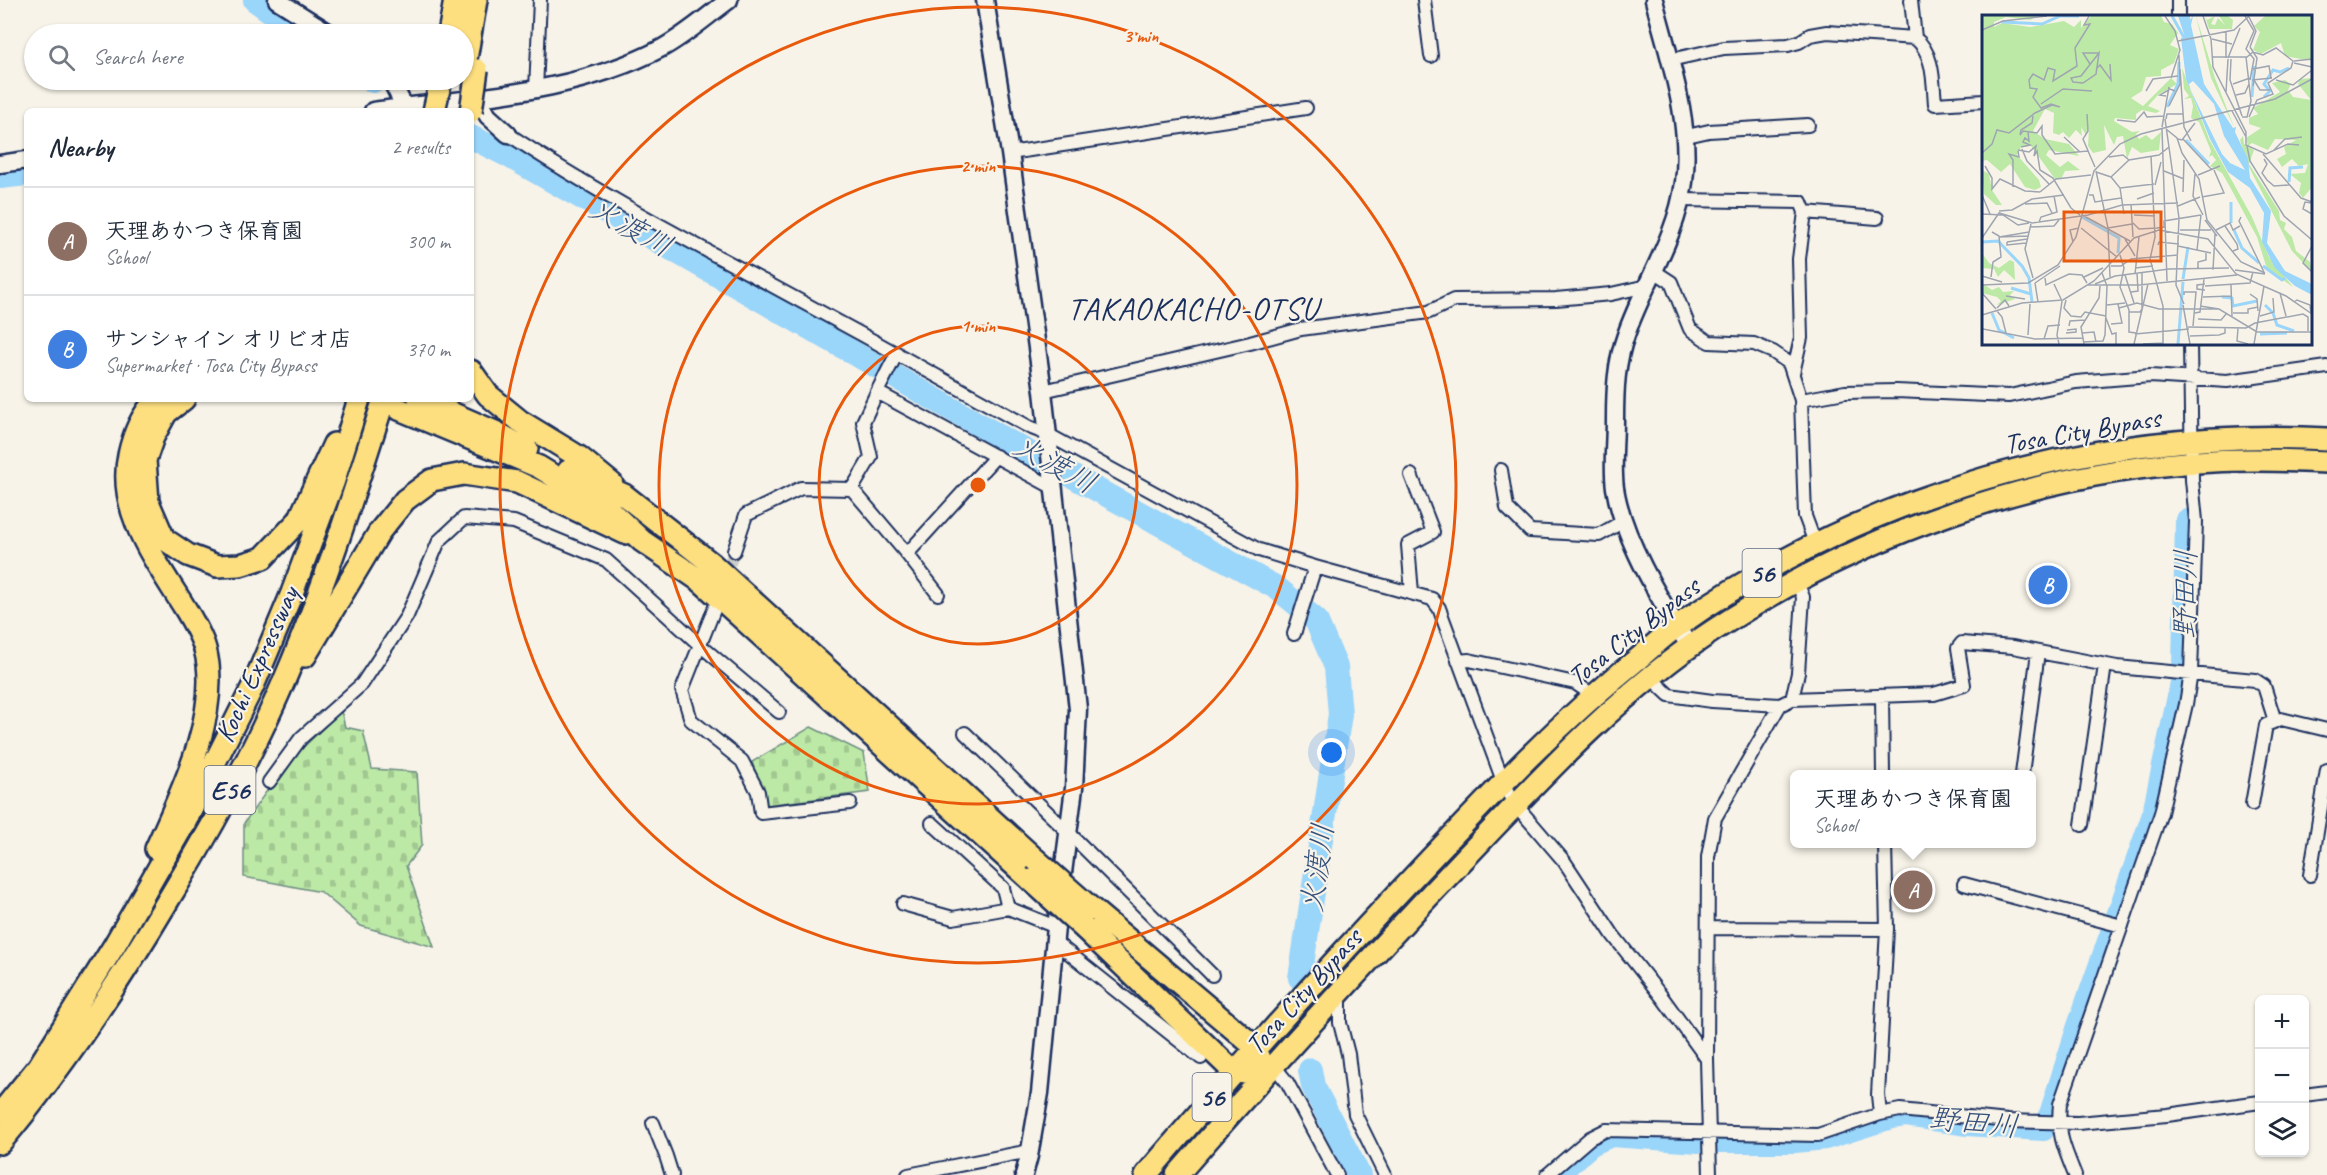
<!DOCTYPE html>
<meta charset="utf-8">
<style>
:root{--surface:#fff;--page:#f6f6f7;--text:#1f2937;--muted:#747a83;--line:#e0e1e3;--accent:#7c3aed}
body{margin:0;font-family:Caveat,"Klee One",sans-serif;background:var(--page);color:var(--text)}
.controls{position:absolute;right:18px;bottom:18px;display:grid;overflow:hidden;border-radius:9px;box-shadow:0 2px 4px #0004}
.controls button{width:54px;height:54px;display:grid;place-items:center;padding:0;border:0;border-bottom:2px solid var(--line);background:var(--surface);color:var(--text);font:30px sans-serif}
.you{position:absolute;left:1332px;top:753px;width:21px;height:21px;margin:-15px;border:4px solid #fff;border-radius:50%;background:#1a73e8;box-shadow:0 0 0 9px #1a73e833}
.badge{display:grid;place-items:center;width:39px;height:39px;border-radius:50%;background:var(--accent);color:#fff;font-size:20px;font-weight:700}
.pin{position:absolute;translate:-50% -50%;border:3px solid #fff;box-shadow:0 2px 6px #0006}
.popup{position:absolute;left:1790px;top:770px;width:246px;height:78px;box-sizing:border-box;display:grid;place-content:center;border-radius:9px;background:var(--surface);filter:drop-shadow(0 2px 4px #0005);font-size:20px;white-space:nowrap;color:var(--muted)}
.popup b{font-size:22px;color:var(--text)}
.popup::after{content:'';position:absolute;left:50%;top:100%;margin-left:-12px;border:12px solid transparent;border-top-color:var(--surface)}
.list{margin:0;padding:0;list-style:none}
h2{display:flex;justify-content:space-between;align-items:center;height:78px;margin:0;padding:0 24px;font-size:26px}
h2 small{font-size:20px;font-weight:400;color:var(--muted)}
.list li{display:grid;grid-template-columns:39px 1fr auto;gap:18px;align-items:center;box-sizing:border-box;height:108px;padding:0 24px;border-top:2px solid var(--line)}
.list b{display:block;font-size:22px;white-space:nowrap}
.list p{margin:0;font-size:20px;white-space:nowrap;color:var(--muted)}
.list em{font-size:20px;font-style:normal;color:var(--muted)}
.icon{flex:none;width:33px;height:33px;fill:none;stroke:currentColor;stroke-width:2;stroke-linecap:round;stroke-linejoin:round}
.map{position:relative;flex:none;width:2327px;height:1175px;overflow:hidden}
.search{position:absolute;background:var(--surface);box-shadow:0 2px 4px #0004;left:24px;top:24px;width:450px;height:66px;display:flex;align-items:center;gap:15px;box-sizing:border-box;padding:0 21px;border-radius:33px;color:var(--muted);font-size:22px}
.panel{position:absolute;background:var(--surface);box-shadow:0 2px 4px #0004;left:24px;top:108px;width:450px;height:294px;border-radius:9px}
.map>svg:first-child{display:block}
</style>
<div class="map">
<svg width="2327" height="1175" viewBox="0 0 2327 1175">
<defs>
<pattern id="cemetery-stones" width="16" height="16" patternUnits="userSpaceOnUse" patternTransform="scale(1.5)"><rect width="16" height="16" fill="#bde9a6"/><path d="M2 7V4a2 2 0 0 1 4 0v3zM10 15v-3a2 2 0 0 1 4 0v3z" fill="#a2c891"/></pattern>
</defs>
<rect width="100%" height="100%" fill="#f7f3e8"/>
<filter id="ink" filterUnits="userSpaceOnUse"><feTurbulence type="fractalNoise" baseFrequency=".0167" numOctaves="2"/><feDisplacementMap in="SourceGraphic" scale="12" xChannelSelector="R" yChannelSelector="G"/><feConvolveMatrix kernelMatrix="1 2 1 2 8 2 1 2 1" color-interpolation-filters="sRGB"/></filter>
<g filter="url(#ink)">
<path fill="url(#cemetery-stones)" stroke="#6c8c82" stroke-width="1.5" d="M341 711 345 727 363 731 372 769 417 772 422 845 406 866 434 947 361 926 321 892 244 877V823L286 764Z
M811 727 864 753 870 792 766 805 752 762Z"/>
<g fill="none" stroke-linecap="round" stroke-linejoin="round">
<path stroke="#9ad5fa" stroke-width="24" d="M255 0 302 34
M371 80 373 81
M471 137 509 156 1006 440 1277 588 1316 620 1336 667 1340 714 1300 978
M0 177 27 174
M2184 666 2187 521
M1310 1070 1313 1086 1359 1175
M1556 1175 1591 1144 1611 1135 1699 1141H1795L1825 1138 1891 1117 1906 1115 1968 1124 2043 1129 2051 1114 2079 1026 2153 817 2183 678"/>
<path stroke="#cbcccc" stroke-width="12" stroke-dasharray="12 6" stroke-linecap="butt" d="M724 581 734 551"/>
<g stroke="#1b2f5e" stroke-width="16">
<path id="street" d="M1424 0 1431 56
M1911 0 1915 38
M2178 0V16
M1670 60 1724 48 1788 45 1799 42 1810 35 1827 32 1915 38C1934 53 1933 81 1935 104L1984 101
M536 90 540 0
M508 134C592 190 681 237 769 284 856 331 943 379 1029 427L1047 434 1259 550 1315 567 1432 599 1439 608 1503 781 1515 804 1564 861 1613 935 1662 997 1707 1059
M1687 136 1709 131 1808 125
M1010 153 1306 108
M1681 200 1801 202 1805 212
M1654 271 1671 282 1690 329 1709 342 1754 344 1773 352 1789 363 1801 400 1805 516 1815 543
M897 353 877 392 1052 487
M1793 373 1801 338 1799 259 1805 212 1877 218
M1043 391 1250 343 1301 329 1429 312 1454 300 1556 299 1611 294 1647 286
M877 392 863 422 871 457 852 489 907 554 996 456
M1801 400 1845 392 1896 391 2009 396 2076 382 2150 376 2227 381 2327 367
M1501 470 1507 508 1530 531 1599 535 1622 522
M1411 475 1433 532 1408 545 1412 593
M734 551 746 515 801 488 852 489
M907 554 938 594
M715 607 682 690 691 720 742 761 758 792 761 813 850 803
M1294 634 1315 567
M1458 661 1469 660 1575 683 1593 695
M1651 678 1669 695 1712 701 1780 705
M1882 696 1883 774
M1792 699 1798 673 1803 597 1796 580
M965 733 1068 832 1212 975
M2022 774 2038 652
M269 782 301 738 362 684 407 616 439 541 464 518 514 522 606 560 700 645 779 712
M2252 804 2266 725 2281 719 2327 730
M932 823 1003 888 1008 908 1056 927
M2082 825 2105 665
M1885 844 1887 929
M2310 875 2327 770
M1964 884 2122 926
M903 904 953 918 1008 908
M1708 928 1887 929 1878 1095 1880 1114
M1055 942 1201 1058
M1340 991V1023L1348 1054 1355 1114 1385 1175
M1274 1066 1287 1082 1337 1175
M2304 1095 2327 1092
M653 1123 666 1156 672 1175
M908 1175 1030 1151
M1547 1175 1590 1138 1606 1130 1818 1135 1880 1114 1900 1110 2008 1121 2078 1123 2167 1115 2260 1102
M1710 1175 1707 1059 1708 857 1715 818 1780 705 1792 699 1934 694 1964 685 1958 648 1962 643 2013 647 2117 667 2255 680 2264 686 2275 721
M2075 1175C2064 1148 2057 1133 2060 1104L2161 813 2186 704 2191 673 2196 521 2192 480 2190 344"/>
</g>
<g stroke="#1b2f5e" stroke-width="21">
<path id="secondary" d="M277 0 331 34
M985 0 1010 153 1043 391 1078 709 1074 788 1056 927 1040 1093 1029 1156 1024 1175
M1654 0C1669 59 1692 121 1684 182 1677 237 1644 283 1626 335 1616 363 1615 390 1615 420 1615 442 1612 466 1615 488 1623 539 1662 604 1690 647
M391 80 404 106
M477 98 488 116 508 134
M373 111C471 97 572 95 662 48 686 35 707 16 729 0
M0 164 27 160"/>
</g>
<g stroke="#1b2f5e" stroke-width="26">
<path id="highway" d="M449 34 455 0
M464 71 476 0
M471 371 488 395 520 421 579 457 612 484
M184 399 166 413 153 437 145 460 148 502 164 539 188 555 217 566 240 565 263 558 299 520 334 444
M419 399 497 433 527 449
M399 409 539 467 609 510 642 541 702 582 1031 880
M568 471 624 495 712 564 1035 859
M305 656 380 531 405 500 432 480 464 474 517 482 625 533
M156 849C181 794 222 711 205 649 201 634 191 618 183 605 155 560 117 510 129 455 134 433 141 416 157 399
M1093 910 1255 1047 1259 1059
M1085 929 1234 1072 1247 1073
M0 1114 39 1066 114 946 185 822 253 686 292 593 334 480 359 399
M0 1143C64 1067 119 983 170 897 209 833 246 766 277 697 320 601 352 500 384 399
M1146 1175C1234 1071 1325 970 1419 871 1488 798 1556 725 1634 662 1649 650 1663 636 1679 625 1869 492 2095 427 2327 439
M1177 1175C1270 1068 1365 963 1463 860 1540 779 1621 691 1714 630 1861 534 2037 470 2213 461 2251 459 2289 460 2327 462"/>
</g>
<use href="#street" stroke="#f7f3e8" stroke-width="12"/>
<use href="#secondary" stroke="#f7f3e8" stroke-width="16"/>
<use href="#highway" stroke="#fddf80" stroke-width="21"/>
<g stroke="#1b2f5e" stroke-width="26" stroke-linecap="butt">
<path id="highway-bridge" d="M434 111 441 80
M471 111 477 70
M1035 859 1093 910
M1031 880 1085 929"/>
</g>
<use href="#highway-bridge" stroke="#fddf80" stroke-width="21"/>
</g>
</g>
<g fill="none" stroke="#e8590c" stroke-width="3">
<circle cx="978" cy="485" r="159"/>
<circle cx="978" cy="485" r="319"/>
<circle cx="978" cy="485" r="478"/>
</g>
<g text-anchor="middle" stroke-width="4.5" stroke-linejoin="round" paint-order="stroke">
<g fill="#f7f3e8" stroke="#5d6a87" stroke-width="1.5">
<rect x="1742.5" y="549" width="39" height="48" rx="4.5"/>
<rect x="204.5" y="766" width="51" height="48" rx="4.5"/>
<rect x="1192.5" y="1073" width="39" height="48" rx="4.5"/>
</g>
<g font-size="27" font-weight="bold" fill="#1b2f5e">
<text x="1762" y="582">56</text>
<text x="230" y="799">E56</text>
<text x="1212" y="1106">56</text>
</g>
<g font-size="28" fill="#1b2f5e" stroke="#f7f3e8">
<text transform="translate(2082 430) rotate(-10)" y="10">Tosa City Bypass</text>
<text transform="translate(1633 631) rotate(-38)" y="10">Tosa City Bypass</text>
<text transform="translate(256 664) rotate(-66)" y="10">Kochi Expressway</text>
<text transform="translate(1303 991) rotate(-48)" y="10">Tosa City Bypass</text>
</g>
<g font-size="30" font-style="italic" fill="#34507d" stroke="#f7f3e8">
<text transform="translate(631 227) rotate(29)" y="10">火渡川</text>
<text transform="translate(1055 464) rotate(29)" y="10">火渡川</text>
<text transform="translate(2185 594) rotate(-89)" y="10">野田川</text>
<text transform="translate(1317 868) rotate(-82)" y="10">火渡川</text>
<text transform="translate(1974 1122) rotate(6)" y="10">野田川</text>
</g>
<g font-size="32" letter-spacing="1.5" fill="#1b2f5e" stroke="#f7f3e8">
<text x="1193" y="319">TAKAOKACHO-OTSU</text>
</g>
</g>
<g transform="translate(1982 15)">
<rect width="330" height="330" fill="#f7f3e8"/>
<path d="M0 1H55L48 5 24 2 12 7V12L20 8 48 12 82 6 92 12 99 5V13L109 1H179L182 7 190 9 196 18 188 30 197 34 192 48 179 55V61L164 62 160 76 149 83 161 91 189 63 195 69 176 80 166 91 178 96 174 98 160 95 154 99V105L133 103 132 106 150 117 158 116 154 119 157 124 164 120 170 125 179 117 177 135 159 138 150 132 145 144 141 121 135 122 132 130 122 110 124 135 111 138 106 131 107 113 104 120 99 112 100 121 94 115 87 123 81 117 77 120 71 118 72 98 63 94 51 116 63 124 87 129 97 141 67 135 64 140 78 152 86 146 98 155 83 156 79 164H73L49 131 39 132 35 140 57 165 59 172 53 175 43 172 28 149 19 157 5 145 0 146ZM214 1 233 63 252 112 229 63ZM223 1 225 5 233 1 229 9 233 10 236 3 243 10 237 1H246L251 5 250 14H227ZM283 1H330V46L303 41 299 28 279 39 271 35 278 17 272 11ZM200 53 227 124 270 202 287 242 311 272 285 254 275 222 248 172 240 158 228 151 234 145 230 140 227 142 229 136 217 107 209 103 211 91 209 83 202 84 207 81 202 74ZM330 63V172L321 183 317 178 319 168 308 159 323 158 326 149 317 151 310 144 300 152 295 144 304 139 302 132 314 125 293 124 286 135 270 128 266 131 264 123 279 113 267 109V103L276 99 271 93 298 77 290 68 303 65 309 69 306 75 311 82 329 85 316 69 318 64ZM261 121 262 129 272 135 267 149 297 196 298 205 304 208 302 214 310 222 314 236 328 247 330 257 310 236 289 195 266 150 258 125ZM0 155 7 159 10 175 20 190H14L2 179ZM0 238 7 248 17 253 28 245 32 247 33 265 22 255 16 262 12 254 0 253ZM0 268 10 275 17 272 21 277 32 276 28 280 33 284 15 290 19 286 15 282 0 278Z" fill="#bde9a6"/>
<path d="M196 1H208V5L211 1 209 10 222 69 251 113 254 112 253 117 266 144 268 163 289 196 285 228 303 256 330 269V280L313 271 293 253 280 227 282 198 268 173 246 157 228 124 204 64 199 23 203 22ZM211 66 232 89 242 121 263 155 248 148 240 139 209 76 207 69Z" fill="#9ad5fa" fill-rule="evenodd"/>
<path fill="none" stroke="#9ad5fa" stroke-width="3" d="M190 1 204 26M20 7 60 9 78 1H97M270 82 272 51M282 82 288 76 282 69 291 55 298 57 307 53M185 92 196 69 197 47M204 125 227 149M307 167 308 153 321 152M249 187V208M100 202 137 223 136 238M252 215 260 233 277 248M0 227 16 226 40 251 47 263 50 287M281 251 300 265 303 263M201 264 206 232M29 273 49 279M240 282 250 283 251 291 275 286M283 290 291 298 295 310 312 316M10 298 17 315 32 323M278 319 305 318M196 329 201 267"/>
<path fill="none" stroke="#9fa5b1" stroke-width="1.5" d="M183 1 193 16 198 35 189 63M221 1 229 24 231 52 264 117V130L284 139 306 129 317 130M263 1 272 16 264 34 272 44 268 65M267 2 274 16 268 32M0 15 21 6 65 1M244 17V43M230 24 250 29M196 26 252 15 267 1M268 32 275 43 271 71M117 38 114 59 101 68 91 67 89 63 99 61ZM231 42H265L271 37 281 40 294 33 311 46 309 53 286 68 291 79 275 85 267 102M246 43 258 13M249 44 248 65 260 101M312 46 330 44M312 48 330 52M108 49 101 38H117M114 54 118 50 129 65 128 49M198 54 202 112 209 126M271 54 287 51 289 63M270 65 290 63M272 65 278 75H288M294 65 311 70 330 55M251 69 268 63M164 76 171 64 196 61M244 77 246 44M254 80 263 78 267 69M184 81 178 80 188 74 193 76M59 89 81 74 110 76M187 91 198 69 197 40M250 96 264 122M105 99 106 116 101 124 107 138M51 101 50 108 39 115 38 120 41 116 55 118 60 111V120L73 139 106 136 113 152M260 102H265L269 86 264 42M183 104 197 203 194 270 202 289M184 104 185 99H201M135 105 153 107 162 97 165 102 182 101M180 112 187 72M180 114 185 266M184 114 195 123 200 138M82 122 98 137M196 124 200 125 213 108M201 124 230 155M265 131 268 146 302 201 330 225M39 132 48 130 41 127 43 123 47 126 46 117M40 134 45 146 67 169M36 135 47 137 54 131 52 141 55 136 58 155 71 163 89 193 98 200M292 135 303 124 320 122M0 138 10 129 15 115 27 118 53 98 70 90 78 92 69 89 59 93 51 82 55 74 48 73 47 65 51 59 62 65 66 53 73 55 71 66 95 51 93 33 108 9 102 10 107 1M200 138 217 164 225 205 259 247 283 258M281 139 319 183 330 187M169 141 173 222 168 244 181 291V329M127 142 141 140 147 145M282 144 285 149 280 158 285 165 292 171 307 170M3 151 10 163V174L18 164 43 176 58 177M114 156 126 213 128 262M182 156 202 164M114 157 129 162 138 173 142 199M213 159 211 181 221 200M216 160 238 151M129 162 147 145 177 140 187 132M173 170 179 147M31 172V145L27 139 37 142 36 136M138 173 172 169M58 177 74 164 109 160M201 177 202 145M0 180 8 199M107 180H111L113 187 139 183M220 182 242 178 232 155M330 183 329 188 323 187 321 194 330 199M155 184 172 178M43 189 65 188 70 198M149 189 151 222M196 191 218 182M17 196 30 195 50 184 82 180M0 199 21 200 36 210 47 208M152 200 173 201M102 201 148 226M259 202 257 206 282 257M223 205 235 221M57 207 59 202 75 197 72 181M151 208 157 214 175 213 182 212V206L219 200M49 209 43 234 51 263M243 211 255 229 256 234 251 236M48 212 72 211 77 205M99 213 135 242M126 213 150 209M198 215H229M234 215 248 208 251 215 258 211M46 221 17 222 47 217M0 223 17 198 50 208 106 200 140 190 196 188M143 224 153 241M25 227V230L44 228M25 227 45 224M91 227 88 215 97 213M176 230 177 227 197 229M196 231 229 238M330 231 321 248 330 257M215 235 219 200M138 240 142 253 138 272 147 295V317L154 318M129 251H139L149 244 196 240M153 253 171 251M216 254V247L224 245V237M231 255 233 219M253 255 283 259M153 259 157 222M143 260 152 288M0 261 20 267M9 262 11 247 19 242 17 221 10 217M102 262 121 253M63 263 64 270 87 259 100 260 105 268M53 268 78 251M53 268 56 287M72 269 80 286 75 320 77 329M113 269 133 261 187 254 247 253M223 269 215 270V274L223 275M0 270 46 268 76 250 94 222 112 156 138 129 159 119 293 84 330 64M106 270H157L255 260M249 270 250 301M223 271 268 268 271 257M149 277 156 276 155 258M0 278 14 294M298 278 304 301M268 279 275 284 276 296M202 280V277H214L211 311M24 281 43 284M221 282 250 281M84 285 82 293 89 301 99 302 103 297 124 301M312 287 315 285 328 290 329 299M125 290 143 288M201 290 208 329M218 291 237 294 275 317H330M15 293 23 285 27 291M137 293 155 288 177 294H235M15 296 20 302 24 318M147 297H158L160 294V258M213 298 218 297 222 264M251 298H266V294L276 292M0 300 40 288 81 285 112 266 152 223 177 215 226 224 254 259 304 281 330 299M278 301 292 297 291 283M124 303 130 319 134 318V329M216 304 239 305 245 298M129 309 140 308 136 289M87 311 88 306 103 305M206 312 264 313 273 308 321 299 326 302V316M256 313 255 326 266 329M1 314 53 324 101 323M84 318 94 317V314L85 315M100 318 112 317 114 327M153 319 207 314M46 320 48 289M208 321 237 320 243 318V313M62 324 66 311 78 310M101 327 121 326 123 320 125 271 120 258M102 329 99 312 117 283 118 271M152 329 166 269M161 329 181 328M272 329 282 271"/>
<path fill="#e8590c" fill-opacity="0.15" stroke="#e8590c" stroke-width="3" d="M82 197H179V246H82Z"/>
<rect width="330" height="330" fill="none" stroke="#1b2f5e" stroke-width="3"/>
</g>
<circle cx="978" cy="485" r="9" fill="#e8590c" stroke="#f7f3e8" stroke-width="3"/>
<g font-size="18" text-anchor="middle" font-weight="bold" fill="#e8590c" stroke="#f7f3e8" stroke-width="4.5" stroke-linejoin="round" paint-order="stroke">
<text x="1141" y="42">3 min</text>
<text x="978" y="172">2 min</text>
<text x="978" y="332">1 min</text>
</g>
</svg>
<div class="controls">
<button>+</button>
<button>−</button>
<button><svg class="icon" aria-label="layers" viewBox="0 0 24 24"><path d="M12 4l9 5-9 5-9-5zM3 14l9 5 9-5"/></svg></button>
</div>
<div class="you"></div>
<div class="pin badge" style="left:1913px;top:890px;background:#8d6e63">A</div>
<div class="popup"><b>天理あかつき保育園</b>School</div>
<div class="pin badge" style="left:2048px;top:585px;background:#3f7fe0">B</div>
<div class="search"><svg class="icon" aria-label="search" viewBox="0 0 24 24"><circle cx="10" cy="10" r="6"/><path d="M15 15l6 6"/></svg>Search here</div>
<section class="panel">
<h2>Nearby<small>2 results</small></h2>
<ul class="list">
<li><span class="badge" style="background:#8d6e63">A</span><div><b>天理あかつき保育園</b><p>School</p></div><em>300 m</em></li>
<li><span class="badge" style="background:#3f7fe0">B</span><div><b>サンシャイン オリビオ店</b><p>Supermarket · Tosa City Bypass</p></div><em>370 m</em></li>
</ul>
</section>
</div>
